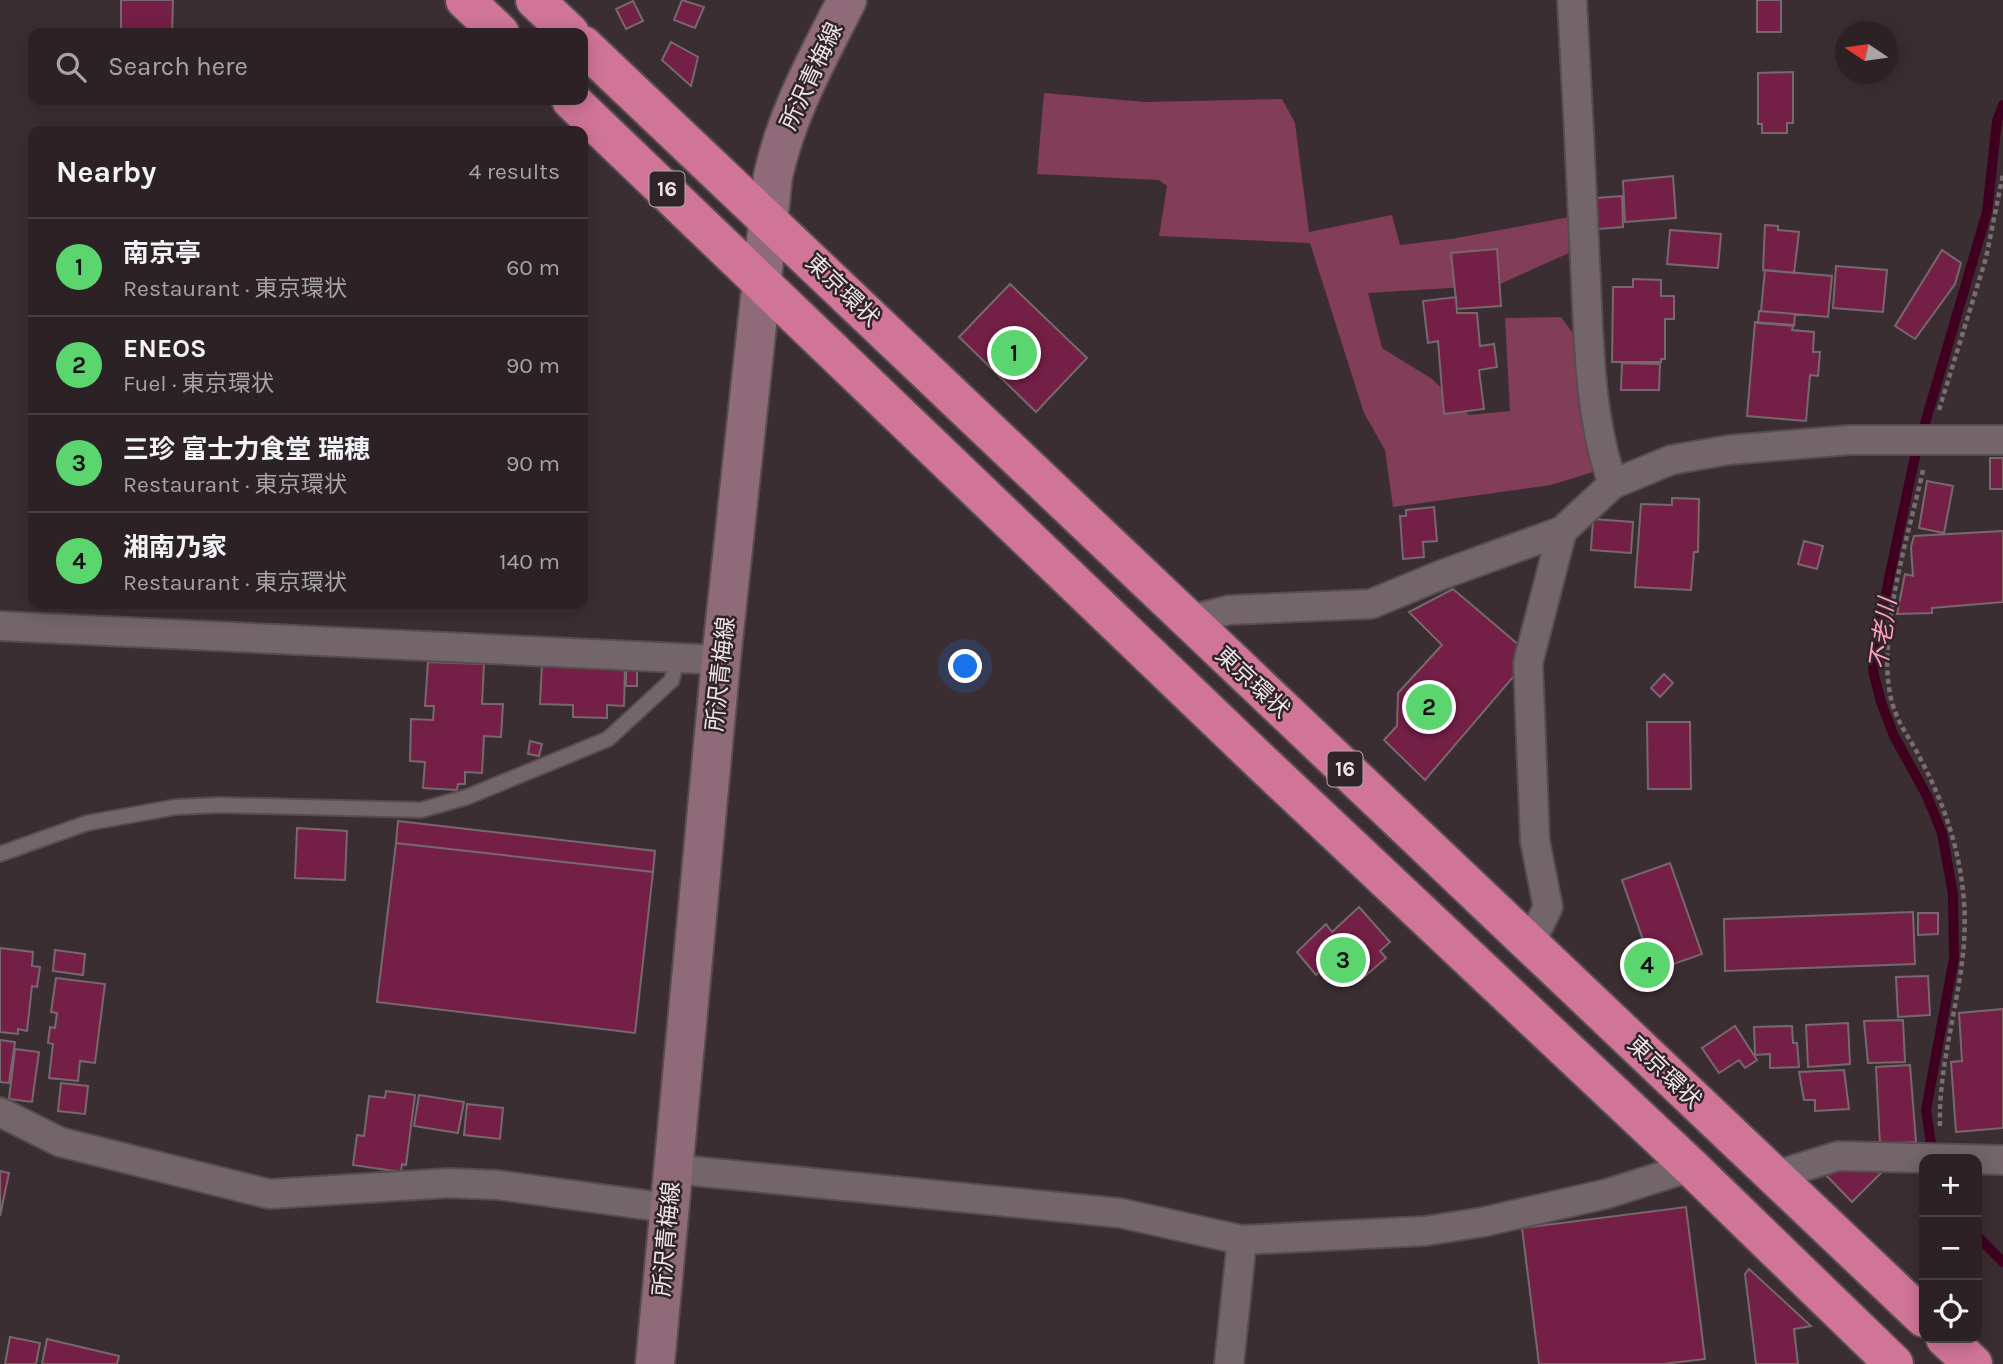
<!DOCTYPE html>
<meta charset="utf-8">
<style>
:root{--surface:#2c2226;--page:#382f32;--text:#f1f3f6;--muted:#a6a4a7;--line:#483f43;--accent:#5bd56e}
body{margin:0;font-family:Karla,"Noto Sans JP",sans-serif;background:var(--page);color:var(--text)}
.controls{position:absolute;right:21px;bottom:21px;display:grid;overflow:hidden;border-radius:14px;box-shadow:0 4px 18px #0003}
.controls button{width:63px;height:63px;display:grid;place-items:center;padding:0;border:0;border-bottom:2px solid var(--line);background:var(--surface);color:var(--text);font:35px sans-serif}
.compass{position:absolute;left:1835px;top:21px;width:63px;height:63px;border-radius:50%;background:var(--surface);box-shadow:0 4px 18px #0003;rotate:283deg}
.you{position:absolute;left:966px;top:667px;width:24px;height:24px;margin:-18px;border:5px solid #fff;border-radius:50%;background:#1a73e8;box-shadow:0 0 0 10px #1a73e833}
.badge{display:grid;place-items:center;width:46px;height:46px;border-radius:50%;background:var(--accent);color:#111;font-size:23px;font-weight:700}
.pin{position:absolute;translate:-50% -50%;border:4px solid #fff;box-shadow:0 2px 7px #0006}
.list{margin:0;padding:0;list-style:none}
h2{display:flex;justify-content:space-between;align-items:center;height:91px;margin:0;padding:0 28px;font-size:30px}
h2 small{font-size:23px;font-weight:400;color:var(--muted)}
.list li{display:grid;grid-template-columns:46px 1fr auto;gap:21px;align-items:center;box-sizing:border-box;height:98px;padding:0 28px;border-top:2px solid var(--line)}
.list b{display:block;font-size:26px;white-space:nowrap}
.list p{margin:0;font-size:23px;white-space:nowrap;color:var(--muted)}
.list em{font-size:23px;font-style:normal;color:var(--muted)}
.icon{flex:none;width:38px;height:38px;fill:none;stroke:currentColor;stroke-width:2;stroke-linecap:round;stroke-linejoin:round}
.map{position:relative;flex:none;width:2003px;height:1364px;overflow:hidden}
.search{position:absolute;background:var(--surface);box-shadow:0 4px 18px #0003;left:28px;top:28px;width:560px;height:77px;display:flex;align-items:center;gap:18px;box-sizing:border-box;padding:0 24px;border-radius:14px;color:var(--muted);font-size:26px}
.panel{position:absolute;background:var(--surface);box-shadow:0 4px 18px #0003;left:28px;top:126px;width:560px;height:483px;border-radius:14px}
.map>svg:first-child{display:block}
</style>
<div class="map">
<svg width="2003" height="1364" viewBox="0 0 2003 1364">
<rect width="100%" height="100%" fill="#3b2e32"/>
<path fill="#823d59" d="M1044 93 1145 102 1282 99 1295 123 1309 232 1392 215 1400 245 1451 239 1570 217 1571 252 1498 285 1368 293 1382 348 1432 379 1469 415 1510 411 1505 318 1561 317 1577 339 1584 427 1593 472 1551 485 1393 507 1385 450 1364 413 1310 243 1159 236 1167 186 1159 180 1037 174Z"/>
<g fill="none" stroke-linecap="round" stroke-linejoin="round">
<path stroke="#3f0020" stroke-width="10" d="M1933 1157 1926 1110 1954 958 1953 894 1942 833 1927 796 1894 736 1881 702 1873 671 1877 635 1914 461 1987 212 1997 121 2003 105
M1977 1236 2003 1262"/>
</g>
<path fill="#741f46" stroke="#77686d" stroke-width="2" d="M121 0H173L172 33H121Z
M682 0 704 7 695 28 674 20Z
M1757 0H1781V32H1757Z
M633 1 643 21 626 29 616 9Z
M671 42 698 57 691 86 662 60Z
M1793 72V123H1787V133H1762V124H1758V73Z
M1673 176 1676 218 1625 222 1623 181Z
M1622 196 1623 227 1598 229 1596 198Z
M1765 225 1778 226V230L1799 232 1794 273 1763 270Z
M1670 230 1721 234 1718 268 1667 264Z
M1497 249 1501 306 1457 309 1451 253Z
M1942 250 1961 263 1955 284 1915 339 1895 326Z
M1836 266 1887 270 1883 312 1833 308Z
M1765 270 1832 276 1828 317 1761 311Z
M1633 279 1661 280V296H1674V319H1665V359H1661V362H1612L1613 287H1633Z
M1010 284 1087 358 1036 412 959 337Z
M1456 297 1457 313H1477L1480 346 1494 344 1497 367 1479 370 1484 409 1444 414 1438 341 1428 343 1423 301Z
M1759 311 1795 314 1794 326 1758 323Z
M1755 322 1793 325 1792 330 1814 332 1813 352H1820L1818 376 1810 375 1806 421 1747 416Z
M1622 363 1660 364 1659 390H1621Z
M1990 458H2003V489H1990Z
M1927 481 1953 486 1944 533 1919 528Z
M1672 498 1699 499 1698 552H1694L1691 590 1635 587 1641 504 1672 505Z
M1434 507 1437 541 1423 542 1424 557 1403 559 1400 516H1406V510Z
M1593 519 1633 522 1631 553 1591 550Z
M2003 531V602L1932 608V613L1897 614 1905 574 1913 576 1911 547 1914 536Z
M1804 541 1823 546 1817 569 1798 564Z
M1453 589 1520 646V669L1425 780 1384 740 1397 726 1398 693 1442 645 1409 612Z
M428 662 484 664 482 704H503L501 737 484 736 482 773 465 772V784H458L457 790 423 788 425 762 410 761 411 719 433 720 434 706H425Z
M542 664 625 667 624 706 607 705V718L573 717V705L540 704Z
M626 667H637V686H626Z
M1664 674 1673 683 1660 697 1651 688Z
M1647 722H1690L1691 789H1648Z
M530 741 542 744 539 756 528 754Z
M398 821 655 851 653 872 396 843Z
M297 828 347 831 345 880 295 878Z
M396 843 653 872 635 1033 377 1002Z
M1670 863 1702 954 1654 971 1622 880Z
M1359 907 1390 942 1380 951 1386 958 1363 978 1357 972 1342 984 1325 967 1316 975 1297 952 1326 924 1332 932Z
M1913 912 1915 964 1725 971 1724 919Z
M1918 913H1938V934L1918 935Z
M0 948 33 952 32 966 40 967 37 987 32 986 27 1031 18 1029V1034L0 1032Z
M55 950 85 954 83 975 53 971Z
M1928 976 1930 1015 1898 1017 1896 977Z
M56 978 105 984 95 1063 80 1061 78 1081 49 1078 53 1044 48 1043 50 1027 55 1028 57 1013 51 1012Z
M2003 1009V1128L1956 1132 1951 1062 1962 1061 1959 1013Z
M1903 1020 1905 1062 1868 1063 1864 1021Z
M1848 1023 1850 1064 1808 1067 1806 1025Z
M1735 1026 1757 1060 1745 1068 1739 1060 1719 1073 1702 1048Z
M1792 1026 1793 1043H1797L1799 1067 1770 1068V1054L1755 1055 1754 1027Z
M0 1040 15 1042 9 1083 0 1082Z
M15 1049 39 1052 32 1102 9 1099Z
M1910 1065 1916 1142 1880 1144 1876 1067Z
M1844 1070 1849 1109 1815 1111V1100H1804L1799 1072Z
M61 1083 88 1086 85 1114 58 1111Z
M386 1091 415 1095 406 1165 402 1164 401 1172 353 1165 357 1135 364 1136 369 1096 385 1098Z
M419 1095 464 1102 458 1133 414 1126Z
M467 1104 503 1108 500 1139 464 1135Z
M1879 1166 1882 1172 1852 1202 1821 1170Z
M0 1171 9 1173 0 1216Z
M1686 1207 1705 1359 1663 1364H1539L1522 1228Z
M1749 1269 1811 1326 1794 1329 1798 1364H1756L1745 1274Z
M10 1337 40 1343 36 1364H5Z
M47 1339 119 1356 117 1364H42Z"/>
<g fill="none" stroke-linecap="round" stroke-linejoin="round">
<g stroke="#574c4f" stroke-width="18">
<path id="lane" d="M0 854 87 823 176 807 220 805 421 810 467 797 608 739 672 680 677 658"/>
</g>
<g stroke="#574c4f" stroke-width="32">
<path id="street" d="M1572 0C1577 87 1581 175 1585 262 1589 335 1588 415 1613 484
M1189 620 1229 610 1371 604 1441 575 1562 531 1613 484 1671 460 1728 450 1850 440H2003
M0 626 721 660
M1530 944 1548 907 1535 841 1528 663 1562 531
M0 1112 60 1142 269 1194 449 1183 498 1185 669 1208
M672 1169 1120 1213 1242 1240 1425 1231 1483 1222 1606 1194 1691 1167
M1774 1176 1838 1156 2003 1160
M1229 1364 1242 1240"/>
</g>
<g stroke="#574c4f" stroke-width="42">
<path id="secondary" d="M655 1364 721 660 773 176C787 112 818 58 847 0"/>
</g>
<g stroke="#574c4f" stroke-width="42">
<path id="highway" d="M465 0 500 33
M535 0 570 33
M583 45 1924 1318
M571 100 1260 761 1691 1167 1894 1364
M1945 1338 1973 1364"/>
</g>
<path stroke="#796d71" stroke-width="4.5" stroke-dasharray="5 3.5" stroke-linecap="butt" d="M1939 410 1986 258 2003 174
M1923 470C1909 535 1870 653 1896 714 1902 729 1912 742 1919 756 1944 803 1960 849 1964 902 1970 979 1937 1053 1940 1129"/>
<use href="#lane" stroke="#73656a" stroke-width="14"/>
<use href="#street" stroke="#73656a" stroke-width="28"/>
<use href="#secondary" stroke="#8f6a78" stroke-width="38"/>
<use href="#highway" stroke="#d17598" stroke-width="38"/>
</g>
<g text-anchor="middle" stroke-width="5" stroke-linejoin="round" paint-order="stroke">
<g fill="#312428" stroke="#b5aaae" stroke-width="2">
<rect x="649.5" y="171.5" width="35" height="35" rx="5"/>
<rect x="1327.5" y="751.5" width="35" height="35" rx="5"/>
</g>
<g font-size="21" font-weight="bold" fill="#ede4e7">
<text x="667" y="196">16</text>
<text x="1345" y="776">16</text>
</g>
<g font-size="23" fill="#ede4e7" stroke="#312428">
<text transform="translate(811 76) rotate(-65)" y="8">所沢青梅線</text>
<text transform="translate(843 290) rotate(44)" y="8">東京環状</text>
<text transform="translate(720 674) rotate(-84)" y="8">所沢青梅線</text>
<text transform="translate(1253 682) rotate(43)" y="8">東京環状</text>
<text transform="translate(1665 1072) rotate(44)" y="8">東京環状</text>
<text transform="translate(666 1239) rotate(-85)" y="8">所沢青梅線</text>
</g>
<g font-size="24" font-style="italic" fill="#fe9dc0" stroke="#312428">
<text transform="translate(1883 634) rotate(-82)" y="8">不老川</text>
</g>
</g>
</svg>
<div class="controls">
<button>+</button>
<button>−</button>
<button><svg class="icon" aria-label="locate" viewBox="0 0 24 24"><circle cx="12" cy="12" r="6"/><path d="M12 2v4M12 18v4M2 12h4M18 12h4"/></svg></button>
</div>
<svg class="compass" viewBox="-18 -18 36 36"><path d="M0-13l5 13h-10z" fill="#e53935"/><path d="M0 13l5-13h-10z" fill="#a6a4a7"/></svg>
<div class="you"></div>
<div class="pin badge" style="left:1014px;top:353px">1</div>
<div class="pin badge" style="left:1429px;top:707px">2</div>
<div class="pin badge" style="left:1343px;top:960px">3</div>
<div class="pin badge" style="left:1647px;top:965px">4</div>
<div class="search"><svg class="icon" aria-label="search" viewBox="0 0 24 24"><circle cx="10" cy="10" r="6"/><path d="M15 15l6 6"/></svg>Search here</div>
<section class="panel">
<h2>Nearby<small>4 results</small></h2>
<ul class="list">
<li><span class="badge">1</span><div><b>南京亭</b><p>Restaurant · 東京環状</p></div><em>60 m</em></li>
<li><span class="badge">2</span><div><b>ENEOS</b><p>Fuel · 東京環状</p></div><em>90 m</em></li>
<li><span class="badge">3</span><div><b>三珍 富士力食堂 瑞穂</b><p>Restaurant · 東京環状</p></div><em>90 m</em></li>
<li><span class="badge">4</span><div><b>湘南乃家</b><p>Restaurant · 東京環状</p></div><em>140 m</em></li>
</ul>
</section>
</div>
